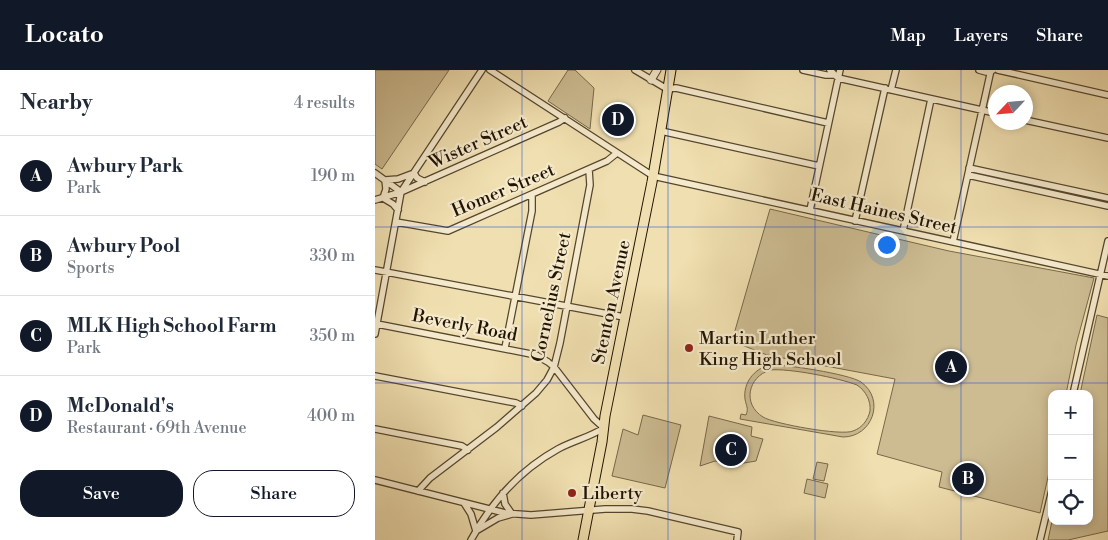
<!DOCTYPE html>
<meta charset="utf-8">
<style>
:root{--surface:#fff;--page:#f2f2f3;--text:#1f2937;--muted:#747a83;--line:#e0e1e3;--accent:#111827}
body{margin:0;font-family:"Libre Bodoni",serif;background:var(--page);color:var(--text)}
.controls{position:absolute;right:15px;bottom:15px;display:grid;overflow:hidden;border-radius:10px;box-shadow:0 2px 8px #0003}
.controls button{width:45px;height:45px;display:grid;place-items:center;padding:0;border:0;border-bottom:1px solid var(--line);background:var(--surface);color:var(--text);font:25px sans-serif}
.compass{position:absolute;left:613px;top:15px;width:45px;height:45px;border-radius:50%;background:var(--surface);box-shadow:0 2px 8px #0003;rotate:244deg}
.you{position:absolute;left:511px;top:174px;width:18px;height:18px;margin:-12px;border:4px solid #fff;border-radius:50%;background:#1a73e8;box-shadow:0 0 0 8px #1a73e833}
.badge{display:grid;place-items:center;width:32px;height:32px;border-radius:50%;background:var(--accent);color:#fff;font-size:16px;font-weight:700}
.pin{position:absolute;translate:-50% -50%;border:2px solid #fff;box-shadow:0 1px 5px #0006}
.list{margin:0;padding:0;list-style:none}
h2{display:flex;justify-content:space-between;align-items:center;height:65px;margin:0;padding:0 20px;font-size:21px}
h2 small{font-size:16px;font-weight:400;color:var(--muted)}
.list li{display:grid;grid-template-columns:32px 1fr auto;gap:15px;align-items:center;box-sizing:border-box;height:80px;padding:0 20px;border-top:1px solid var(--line)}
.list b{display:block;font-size:19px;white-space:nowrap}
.list p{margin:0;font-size:16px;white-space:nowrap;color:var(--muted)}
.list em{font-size:16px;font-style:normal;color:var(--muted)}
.actions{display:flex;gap:10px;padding:15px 20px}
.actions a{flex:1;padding:11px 0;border:1px solid var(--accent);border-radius:20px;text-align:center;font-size:18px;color:var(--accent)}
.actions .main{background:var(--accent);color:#fff}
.icon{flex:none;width:28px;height:28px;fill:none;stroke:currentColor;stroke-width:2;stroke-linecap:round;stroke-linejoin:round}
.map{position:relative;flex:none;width:733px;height:470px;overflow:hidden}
header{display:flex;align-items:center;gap:30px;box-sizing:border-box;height:70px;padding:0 25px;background:var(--accent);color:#fff}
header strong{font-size:24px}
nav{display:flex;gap:28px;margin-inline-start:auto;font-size:18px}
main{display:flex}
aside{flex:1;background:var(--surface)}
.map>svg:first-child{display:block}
</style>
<header>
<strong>Locato</strong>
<nav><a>Map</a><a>Layers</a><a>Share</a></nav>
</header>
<main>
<aside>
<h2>Nearby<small>4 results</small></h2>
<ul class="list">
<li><span class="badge">A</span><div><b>Awbury Park</b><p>Park</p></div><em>190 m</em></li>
<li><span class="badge">B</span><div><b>Awbury Pool</b><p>Sports</p></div><em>330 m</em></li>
<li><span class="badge">C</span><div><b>MLK High School Farm</b><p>Park</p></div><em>350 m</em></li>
<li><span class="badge">D</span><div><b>McDonald's</b><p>Restaurant · 69th Avenue</p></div><em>400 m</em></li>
</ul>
<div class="actions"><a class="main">Save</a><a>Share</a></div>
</aside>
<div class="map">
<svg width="733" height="470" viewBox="0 0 733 470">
<rect width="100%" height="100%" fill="#f0dfb0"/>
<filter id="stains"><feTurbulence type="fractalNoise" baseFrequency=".004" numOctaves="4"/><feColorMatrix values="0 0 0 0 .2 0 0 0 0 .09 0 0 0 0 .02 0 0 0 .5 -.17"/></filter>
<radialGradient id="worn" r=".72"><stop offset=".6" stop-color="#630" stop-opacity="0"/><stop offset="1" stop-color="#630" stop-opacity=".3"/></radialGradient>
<path fill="#cdbc92" stroke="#77684a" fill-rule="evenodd" d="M0 0H74L7 99 0 94Z
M193 0H200L219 18 215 59 173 31Z
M395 139 574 181 719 208 701 275 691 324H677V389L665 443 564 417 567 402 502 384 520 309 392 285 357 271Z
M722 245 733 248V461L693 470H673L677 451H714V324H705Z
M394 295C409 294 474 304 486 312 511 330 497 367 468 367L365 349 366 344 371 345C374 338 371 336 370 329 368 313 379 299 394 295ZM395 300C414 298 464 308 482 315 491 321 496 331 495 341 493 350 487 358 478 361 467 366 399 354 388 347 367 334 373 307 395 300Z
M268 345 306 355 290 418 237 406 248 359 263 365Z
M334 346 377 357 376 366 388 369 381 391 369 393 340 391 325 396Z
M442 392 453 394 449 411 438 409Z
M432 409 453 414 450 428 429 423Z"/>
<path fill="#aa9a75" stroke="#736447" d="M591 398 600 400 596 420 586 418Z"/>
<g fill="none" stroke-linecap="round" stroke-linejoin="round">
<g stroke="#55462e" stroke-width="8">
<path id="minor" d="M115 0 278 106 733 206
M260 0 292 19 301 18 453 53
M428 0 451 5H459
M455 0 463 8 620 43
M604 0 611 2 618 0
M623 0 733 25
M516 20 521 0
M650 50 733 68
M286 61 444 96
M594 98 733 128
M0 103 26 122
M593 105 733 136
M0 130 26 122 184 52 190 48
M23 140 18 134 8 128 11 119 10 110 23 109 39 103 42 108 50 112
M435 140 465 0
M480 151 510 18
M21 152 73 161 232 91 242 83
M528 161 556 29
M578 172 616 0
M0 200 249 247
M2 254 161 285 173 292 179 297 219 349 229 358C215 367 198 371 183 379 145 400 117 431 96 470
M0 264 26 122 107 0
M130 278 157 141V125
M0 306 141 333 147 336
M698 324 733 171
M0 359 87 376 93 380
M0 410 130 443 156 445 230 439H257L273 441 363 462 362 470
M43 421 55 408 122 357 161 323 172 310 179 297 185 273 215 115 214 100
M89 433 96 444 101 461 123 448 137 444 130 434 128 423
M665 470 677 420"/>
</g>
<g stroke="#55462e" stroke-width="9">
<path id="tertiary" d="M276 10 282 0"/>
</g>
<g stroke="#211302" stroke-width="11">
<path id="primary" d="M208 470 227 372 230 346 277 112 296 0"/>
</g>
<use href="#minor" stroke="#f5eacc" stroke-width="5.5"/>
<use href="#tertiary" stroke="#f5eacc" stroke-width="7"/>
<use href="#primary" stroke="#f0dfb0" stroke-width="9"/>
</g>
<path fill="none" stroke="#1d4ed8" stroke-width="1" stroke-opacity="0.55" d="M147 0V470M293 0V470M440 0V470M586 0V470M0 157H733M0 313H733"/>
<g fill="#8f2418" stroke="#f5eacc" stroke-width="2">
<circle cx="314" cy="278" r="5"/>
<circle cx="197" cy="423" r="5"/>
</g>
<g text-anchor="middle" stroke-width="4.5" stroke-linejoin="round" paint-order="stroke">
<g font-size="18" fill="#211302" stroke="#f5eacc">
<text transform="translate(103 72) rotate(-24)" y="6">Wister Street</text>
<text transform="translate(128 120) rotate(-23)" y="6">Homer Street</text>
<text transform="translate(509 141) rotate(13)" y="6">East Haines Street</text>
<text transform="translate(176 227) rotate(-78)" y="6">Cornelius Street</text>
<text transform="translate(236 232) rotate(-78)" y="6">Stenton Avenue</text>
<text transform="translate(90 255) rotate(11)" y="6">Beverly Road</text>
</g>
<g font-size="18" fill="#211302" stroke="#f5eacc" text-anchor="start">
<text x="324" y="274">Martin Luther<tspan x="324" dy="21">King High School</tspan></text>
<text x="207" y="429">Liberty</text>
</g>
</g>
<rect width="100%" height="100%" filter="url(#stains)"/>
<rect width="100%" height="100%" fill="url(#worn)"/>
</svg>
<div class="controls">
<button>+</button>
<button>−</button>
<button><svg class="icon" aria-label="locate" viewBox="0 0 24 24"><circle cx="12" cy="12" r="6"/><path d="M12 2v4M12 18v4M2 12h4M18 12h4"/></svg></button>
</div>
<svg class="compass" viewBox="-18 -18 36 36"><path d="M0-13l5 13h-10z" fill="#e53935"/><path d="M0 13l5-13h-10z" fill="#747a83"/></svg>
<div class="you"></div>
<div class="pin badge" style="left:576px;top:297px">A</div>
<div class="pin badge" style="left:593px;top:409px">B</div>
<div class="pin badge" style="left:356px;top:380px">C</div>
<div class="pin badge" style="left:243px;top:50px">D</div>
</div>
</main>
